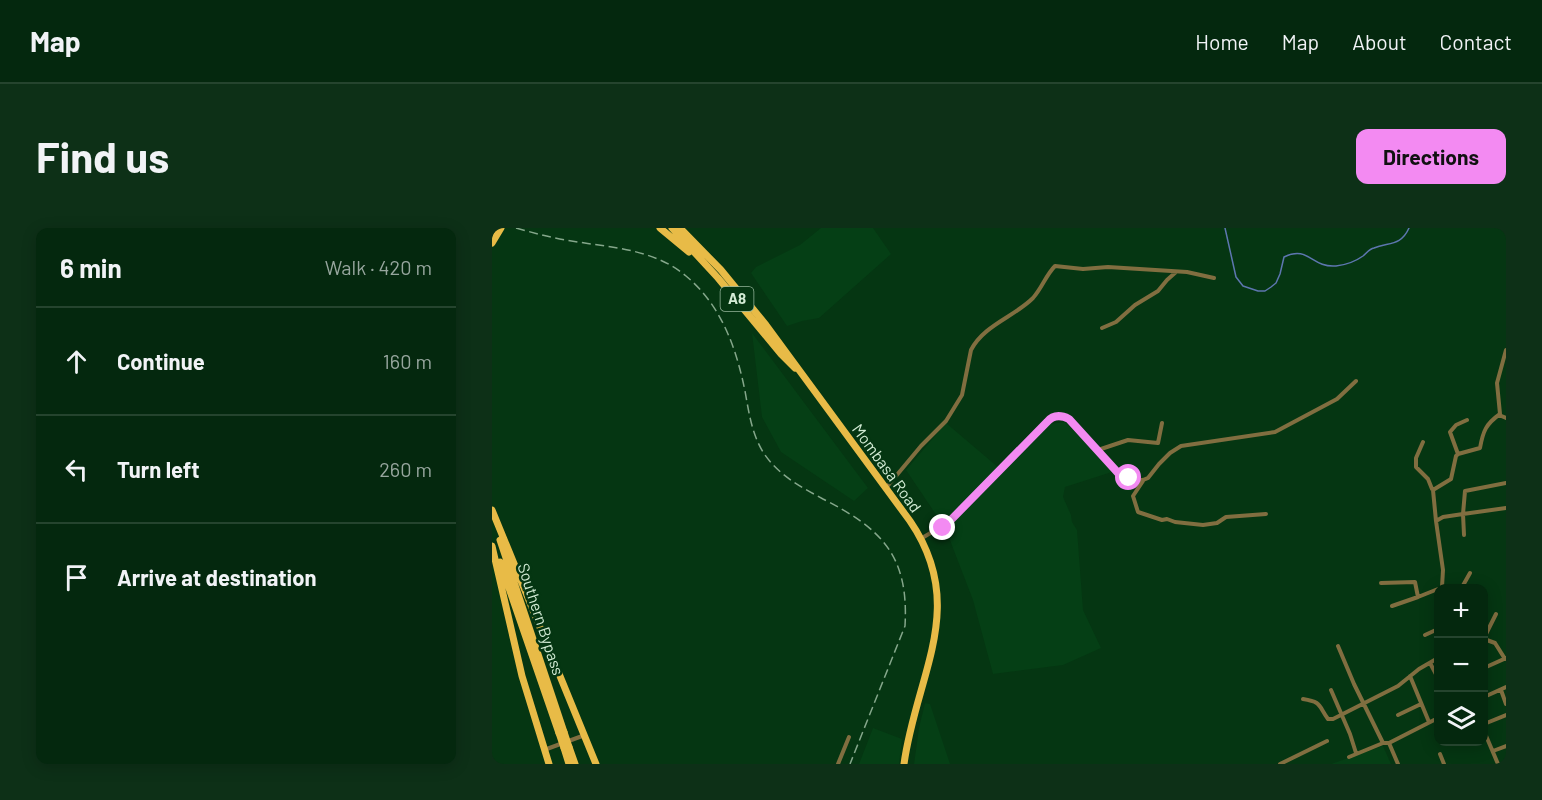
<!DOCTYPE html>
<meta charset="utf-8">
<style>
:root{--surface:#04280e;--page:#0d3017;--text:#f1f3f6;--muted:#97a69e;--line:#25442e;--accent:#f38af2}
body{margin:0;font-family:Barlow,sans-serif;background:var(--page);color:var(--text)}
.controls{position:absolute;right:18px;bottom:18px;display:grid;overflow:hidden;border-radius:12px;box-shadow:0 3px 15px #0003}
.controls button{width:54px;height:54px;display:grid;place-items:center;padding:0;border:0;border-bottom:2px solid var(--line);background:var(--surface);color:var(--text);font:30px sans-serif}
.stop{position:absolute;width:18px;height:18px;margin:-14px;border:4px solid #f38af2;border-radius:50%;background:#fff}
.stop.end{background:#f38af2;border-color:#fff;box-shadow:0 2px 6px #0008}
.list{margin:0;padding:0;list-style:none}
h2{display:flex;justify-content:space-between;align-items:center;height:78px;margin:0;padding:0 24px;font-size:26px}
h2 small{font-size:20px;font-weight:400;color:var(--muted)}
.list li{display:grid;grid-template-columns:39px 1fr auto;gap:18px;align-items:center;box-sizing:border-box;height:108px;padding:0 24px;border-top:2px solid var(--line)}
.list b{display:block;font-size:22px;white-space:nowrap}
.list em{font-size:20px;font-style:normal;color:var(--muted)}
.icon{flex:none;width:33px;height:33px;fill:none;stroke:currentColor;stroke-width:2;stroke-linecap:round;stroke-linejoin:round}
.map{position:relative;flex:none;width:1014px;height:536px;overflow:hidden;border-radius:12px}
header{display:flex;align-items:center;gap:36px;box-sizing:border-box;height:84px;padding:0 30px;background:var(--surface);border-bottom:2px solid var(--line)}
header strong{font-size:28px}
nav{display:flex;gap:33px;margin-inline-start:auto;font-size:21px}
.intro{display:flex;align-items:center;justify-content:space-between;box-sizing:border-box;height:144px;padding:0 36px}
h1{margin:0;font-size:42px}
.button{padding:15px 27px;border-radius:12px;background:var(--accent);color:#111;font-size:21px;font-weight:700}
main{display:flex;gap:36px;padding:0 36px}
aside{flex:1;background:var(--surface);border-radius:12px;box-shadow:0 3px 15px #0003}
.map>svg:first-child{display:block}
</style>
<header>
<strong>Map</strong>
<nav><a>Home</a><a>Map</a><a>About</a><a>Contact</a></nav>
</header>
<div class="intro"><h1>Find us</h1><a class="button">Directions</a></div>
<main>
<aside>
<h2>6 min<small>Walk · 420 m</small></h2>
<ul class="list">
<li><svg class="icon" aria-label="ahead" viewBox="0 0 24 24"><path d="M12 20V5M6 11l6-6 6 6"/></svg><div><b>Continue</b></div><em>160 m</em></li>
<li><svg class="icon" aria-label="left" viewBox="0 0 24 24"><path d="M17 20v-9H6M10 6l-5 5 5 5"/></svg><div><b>Turn left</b></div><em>260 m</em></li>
<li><svg class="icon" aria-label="arrive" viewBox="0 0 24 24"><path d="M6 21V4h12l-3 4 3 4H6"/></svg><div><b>Arrive at destination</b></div></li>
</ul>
</aside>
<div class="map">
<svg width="1014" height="536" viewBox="0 0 1014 536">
<rect width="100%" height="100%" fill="#053612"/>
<path fill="#053f15" d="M329 0H381L399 26 327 90 310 93 295 98 259 45 264 39 308 17Z
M260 105 376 260 362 273 289 224 270 189Z
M573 194 623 243 573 259 571 269 579 287 580 294 585 302 591 382 609 420 571 437 501 446 481 372 454 302 558 196Z
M454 195 507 240 451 297 414 242Z
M433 475 438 476 458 536H422L427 500Z
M381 500 410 511 407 536H367Z
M891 518 899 536H839Z"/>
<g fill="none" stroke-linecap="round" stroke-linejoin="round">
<path stroke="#5d76af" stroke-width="1.5" d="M733 0 744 49 751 58 766 63H773L779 59 784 55 788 46 792 29C817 17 819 40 844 38 853 37 864 33 871 28 875 25 877 21 882 20 897 14 909 18 917 0"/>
<path stroke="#816e40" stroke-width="4" d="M610 100 624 94 643 77 666 63 675 52 684 44
M1007 187 1014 190
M931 214 924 230V239L936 251 940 261
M606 222 636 212 666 215 670 195
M966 226 958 204 964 197 975 192
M651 253 641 268 646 284 670 292 675 291 683 294 711 297 725 295 734 289 774 286
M394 260 429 218 454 193 470 167 479 122C492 97 522 89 541 70 550 60 554 47 563 38L591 41 616 39 695 44 722 50
M944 293 941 262 959 251 964 228 966 226 988 220C991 203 994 196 1008 186L1005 155 1014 122
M972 307 971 286 1014 280
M430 310 459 293 558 191 569 188 577 191C593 207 631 264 656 250L667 236 678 225 689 218 783 204 845 171 864 153
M889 355 923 354 926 369 946 361
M961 361 950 359 951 342 944 293 951 289 971 286 973 263 1014 255
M969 361 978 345
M900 378 926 369
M933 407 946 401
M992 410 1004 386
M992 411 1003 415 1013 431
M846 418 862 456 891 515
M938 435 946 450
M992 440 1014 430
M918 448 937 494
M839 462 858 506 864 525
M1009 462 1014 476
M992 469 1014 459
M811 471C830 474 826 477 836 491H841L906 458 927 441 946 430
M906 487 929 476
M992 496 1014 487
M992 503 1006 536
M897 515 906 536
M52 522 93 507
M1001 523 1014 518
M948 526 952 536
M857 529 891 515H897L946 490
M346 536 357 509
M788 536 835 513"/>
<path stroke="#e8bb47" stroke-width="7" d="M168 0 197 24
M180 0 226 50 289 126 303 140
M188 0 229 42 274 97 418 293C477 379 424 447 412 536
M0 15 9 0
M0 282 104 536
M8 312 72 504
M0 318 30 448 57 536
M8 334 67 505
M77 519 83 536
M72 520 77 536"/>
<path stroke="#85a78b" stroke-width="1.5" stroke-dasharray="9 4.5" stroke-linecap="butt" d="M24 0C45 6 65 11 86 14 124 20 163 22 194 48 229 77 244 119 253 163 257 185 260 208 273 227 288 248 309 259 331 271 390 301 417 328 413 398L358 536"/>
<path stroke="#e8bb47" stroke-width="7" d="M72 504 77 519
M67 505 72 520"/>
</g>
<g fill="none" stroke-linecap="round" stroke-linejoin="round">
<path stroke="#f38af2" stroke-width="8" d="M451 300 555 194C561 187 569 187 577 191L627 246 637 250"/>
</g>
<g text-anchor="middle" stroke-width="5" stroke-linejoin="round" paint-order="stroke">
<rect fill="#053612" stroke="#95b59a" stroke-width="1.5" x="228.5" y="59" width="33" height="24" rx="4.5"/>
<g font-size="15" font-weight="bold" fill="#d3ecd5">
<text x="245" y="76">A8</text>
</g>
<g font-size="16" fill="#d3ecd5" stroke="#053612">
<text transform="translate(395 240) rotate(54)" y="6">Mombasa Road</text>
<text transform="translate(49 391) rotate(72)" y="6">Southern Bypass</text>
</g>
</g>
</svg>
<div class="controls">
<button>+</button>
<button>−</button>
<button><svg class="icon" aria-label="layers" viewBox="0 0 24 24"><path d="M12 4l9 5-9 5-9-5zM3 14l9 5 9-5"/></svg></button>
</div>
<div class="stop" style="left:637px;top:250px"></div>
<div class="stop end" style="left:451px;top:300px"></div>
</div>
</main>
